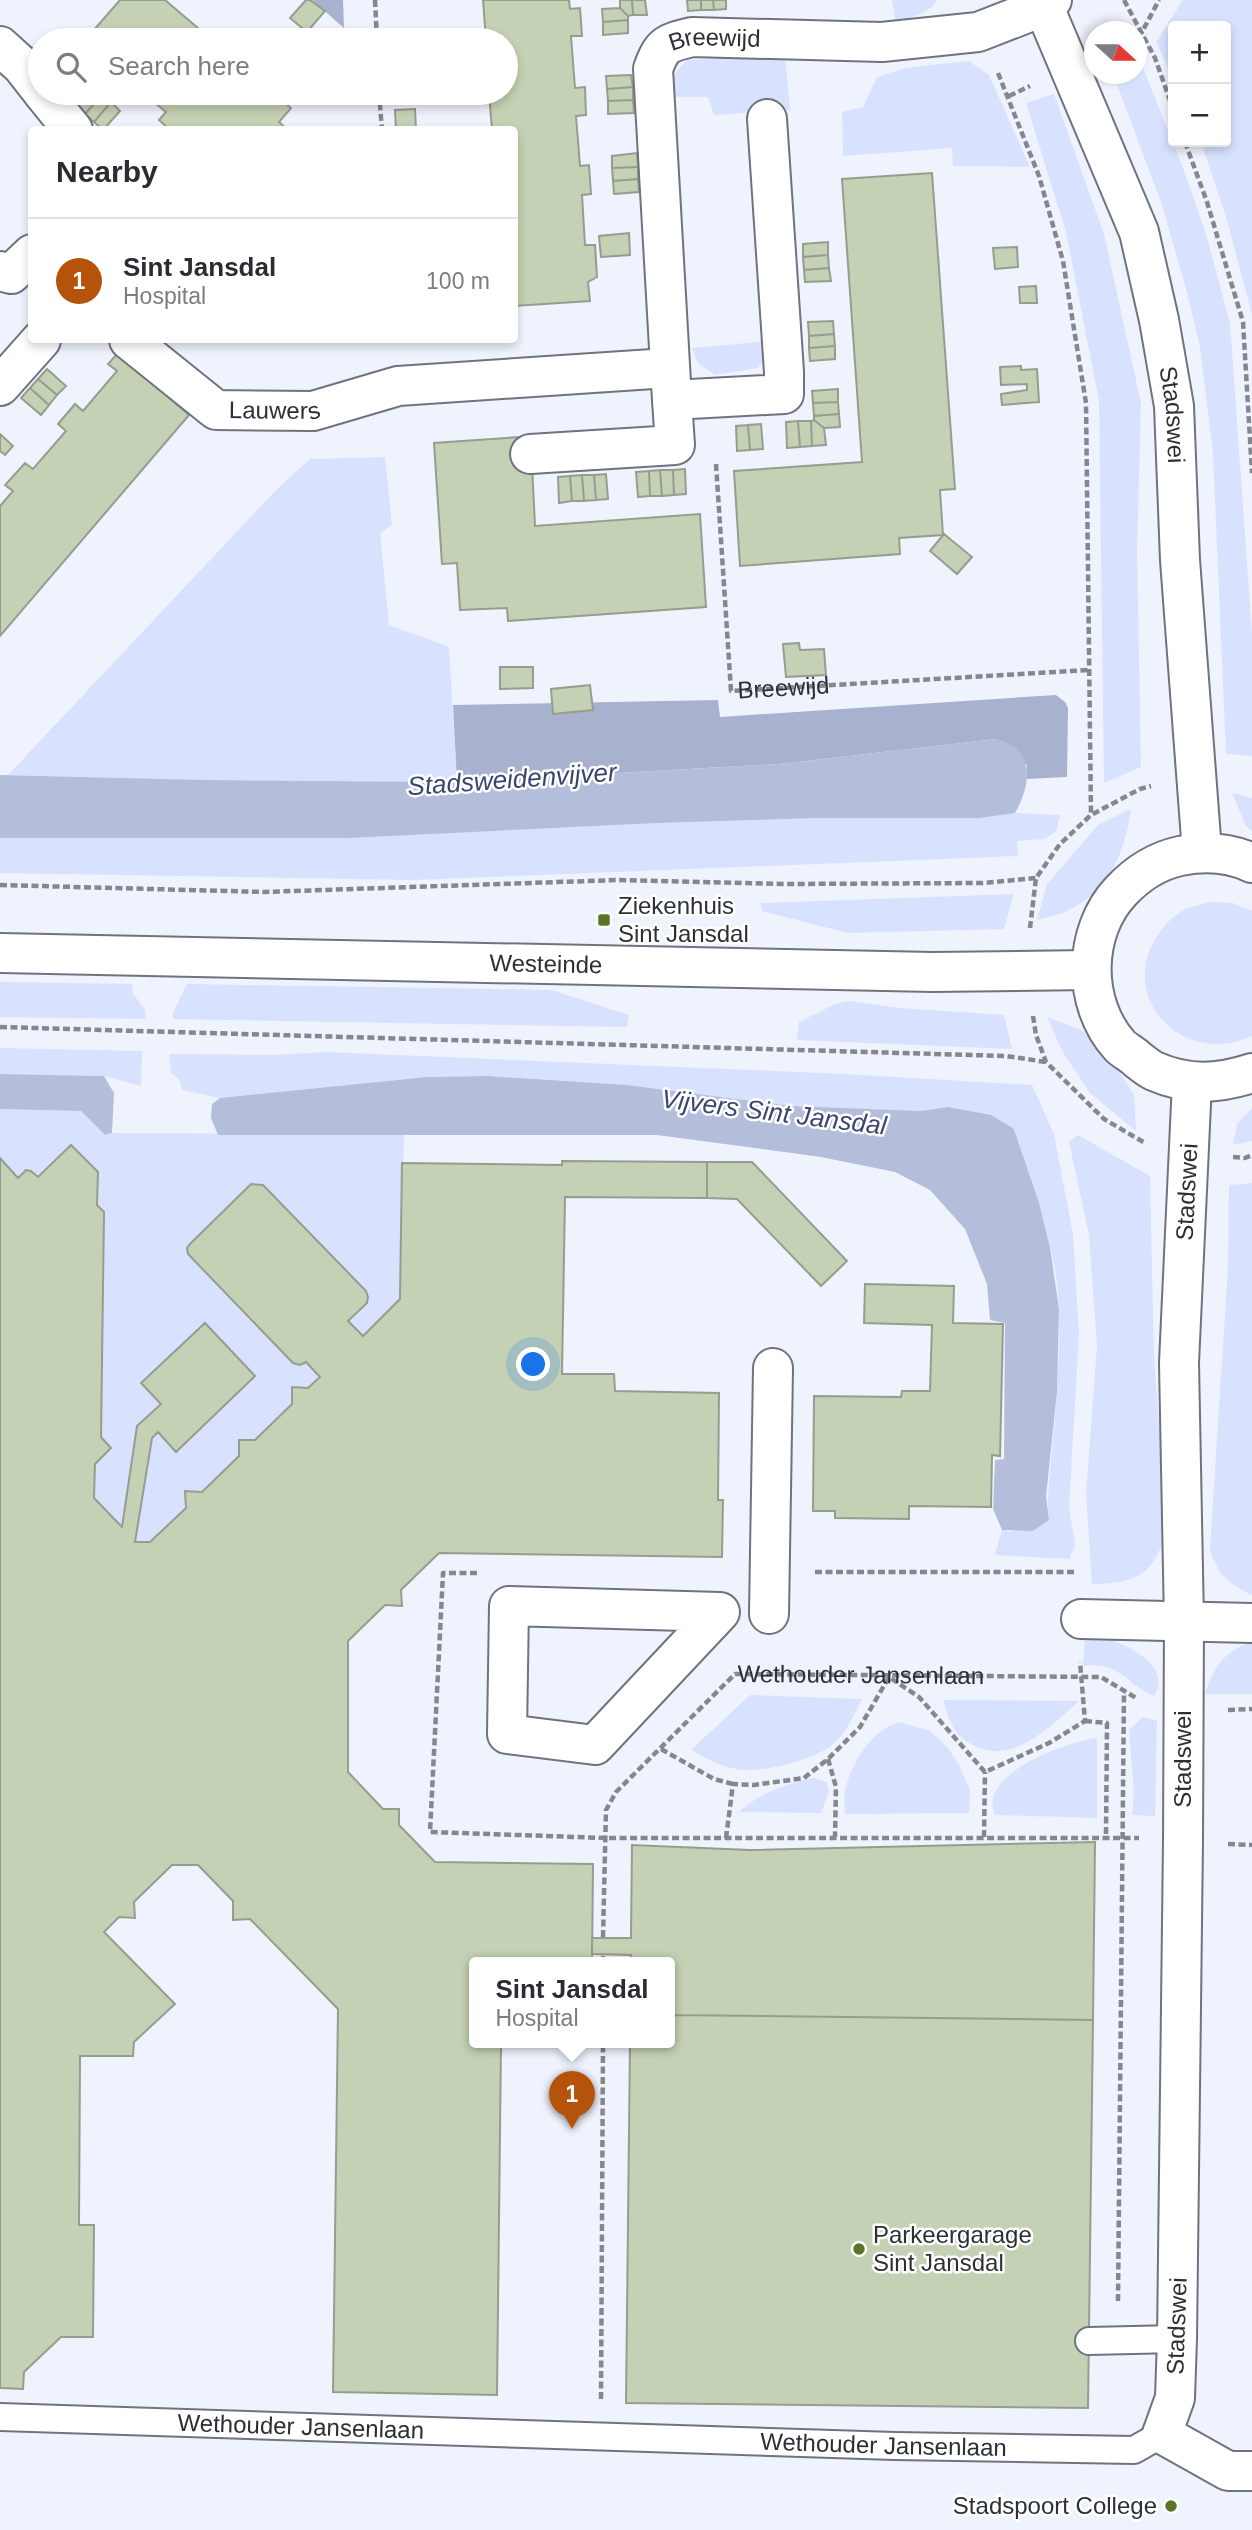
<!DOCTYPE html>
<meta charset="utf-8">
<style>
:root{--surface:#fff;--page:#f7f7f7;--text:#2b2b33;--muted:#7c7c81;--line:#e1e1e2;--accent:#b45309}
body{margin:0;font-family:Helvetica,sans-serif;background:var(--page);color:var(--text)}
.controls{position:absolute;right:21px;top:21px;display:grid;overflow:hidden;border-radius:7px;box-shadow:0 4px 10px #0003}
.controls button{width:63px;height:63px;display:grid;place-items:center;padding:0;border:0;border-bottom:2px solid var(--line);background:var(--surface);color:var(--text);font:35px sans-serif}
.compass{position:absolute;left:1084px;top:21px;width:63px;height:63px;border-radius:50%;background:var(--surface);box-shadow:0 4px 10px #0003;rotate:111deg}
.you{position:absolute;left:534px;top:1365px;width:24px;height:24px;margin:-18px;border:5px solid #fff;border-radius:50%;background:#1a73e8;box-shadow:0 0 0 10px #1a73e833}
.badge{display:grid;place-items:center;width:46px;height:46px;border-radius:50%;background:var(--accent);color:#fff;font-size:23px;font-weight:700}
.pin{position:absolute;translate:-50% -58px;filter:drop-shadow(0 2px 4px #0008)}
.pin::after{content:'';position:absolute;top:37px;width:24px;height:21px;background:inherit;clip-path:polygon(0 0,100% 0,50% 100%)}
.popup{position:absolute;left:469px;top:1957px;width:206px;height:91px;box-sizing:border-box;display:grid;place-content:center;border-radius:7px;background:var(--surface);filter:drop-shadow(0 2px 5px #0005);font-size:23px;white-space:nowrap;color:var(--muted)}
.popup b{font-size:26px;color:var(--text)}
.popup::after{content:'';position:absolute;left:50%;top:100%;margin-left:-14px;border:14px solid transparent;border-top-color:var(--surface)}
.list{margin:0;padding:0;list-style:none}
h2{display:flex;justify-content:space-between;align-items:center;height:91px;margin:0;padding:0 28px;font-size:30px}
h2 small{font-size:23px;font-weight:400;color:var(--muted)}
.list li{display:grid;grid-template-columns:46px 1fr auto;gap:21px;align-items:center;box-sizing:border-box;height:126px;padding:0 28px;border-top:2px solid var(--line)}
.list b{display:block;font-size:26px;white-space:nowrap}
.list p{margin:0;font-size:23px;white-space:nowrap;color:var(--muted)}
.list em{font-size:23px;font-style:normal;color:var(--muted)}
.icon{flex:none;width:38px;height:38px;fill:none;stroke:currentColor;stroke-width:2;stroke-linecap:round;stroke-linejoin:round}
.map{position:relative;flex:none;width:1252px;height:2530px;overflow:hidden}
.search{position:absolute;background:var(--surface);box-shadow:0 4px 10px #0003;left:28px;top:28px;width:490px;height:77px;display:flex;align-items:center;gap:18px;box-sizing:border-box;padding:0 24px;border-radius:38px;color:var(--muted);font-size:26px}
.panel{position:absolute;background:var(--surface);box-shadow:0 4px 10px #0003;left:28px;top:126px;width:490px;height:217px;border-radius:7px}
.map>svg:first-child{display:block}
</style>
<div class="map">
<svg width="1252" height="2530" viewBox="0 0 1252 2530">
<rect width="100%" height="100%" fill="#eff3fd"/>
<path fill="#d8e2fe" d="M892 0H937C930 13 909 18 896 23Z
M1183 0H1252V315L1227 220 1201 142H1226V26H1173V78L1156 42Z
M1137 53 1183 168 1206 234 1230 323 1252 633V756L1226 754 1213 453 1200 347 1187 292 1162 205 1113 74H1136Z
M785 55 790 110 714 115 708 97H670C670 80 675 72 687 60Z
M969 61 989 75 1030 167 953 166 952 148 843 156 842 112 863 107 877 77 905 68Z
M1054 94 1104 234 1141 403 1137 550 1141 767 1104 783 1099 401 1066 232 1026 103Z
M769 341 766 356 758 368 715 375 698 363 692 348Z
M385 457 392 525 380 533 389 625 449 647 457 782 207 780 8 775 277 489 310 459Z
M1232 793 1252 798V831L1246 826Z
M1131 809C1123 867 1098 909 1037 920L1047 884 1098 825Z
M1015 813 1060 815 1056 832 1044 839 1017 841 1018 856 415 880 0 873V838H349L657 823 819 818H980Z
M1014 894 1004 929 848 933 762 911 761 903Z
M1210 902 1233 903 1252 911V1036C1180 1069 1114 993 1160 932 1167 922 1177 912 1189 908 1195 905 1203 904 1210 902Z
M0 982 133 984 132 992 145 1010 146 1019 0 1017Z
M187 984 551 990 629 1015 627 1027 173 1019V1013Z
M850 1001 900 1008 1004 1015 1012 1049 797 1040 799 1022 835 1004Z
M1047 1017 1083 1031 1111 1059 1134 1095 1136 1131 1090 1093 1062 1051Z
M0 1048 142 1051 141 1086 104 1076 0 1074Z
M325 1052 844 1074 1032 1085 1054 1134 1073 1235 1079 1334 1069 1507 1075 1545 1069 1559 995 1555 1002 1530 1011 1532 1049 1520C1046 1493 1051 1468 1053 1440 1057 1398 1060 1354 1059 1312 1058 1249 1033 1189 1015 1130L948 1107 921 1111 791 1106 627 1085 488 1076 427 1077 220 1098 182 1090 180 1080 171 1073 169 1054 277 1055Z
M1252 1108V1141L1233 1145 1237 1124Z
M0 1109 81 1111 105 1135 112 1133 404 1134 400 1299 363 1336 348 1321C357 1313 371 1304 366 1291L259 1183 251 1184 190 1244 187 1251 190 1257 293 1363 300 1365 306 1362 320 1377 308 1388H292V1404L255 1440H239V1456L202 1492 185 1491 186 1508 150 1542H135L152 1438 158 1432 177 1452 255 1376 205 1323 142 1383 161 1404 137 1427 122 1527 94 1498 95 1464 111 1448 101 1437 104 1212 97 1205 98 1172 38 1177 31 1171 26 1170 18 1178 0 1158Z
M1078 1135 1150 1176 1154 1356 1167 1530C1153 1575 1139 1583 1092 1584L1086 1493 1097 1346 1089 1235 1069 1142Z
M1252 1183V1595C1227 1583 1219 1576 1210 1550L1228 1266 1229 1185Z
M1106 1637C1127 1646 1173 1665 1154 1696 1124 1683 1120 1661 1083 1666L1085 1638Z
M1248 1643H1252V1694H1205C1214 1667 1221 1655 1248 1643Z
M750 1695 862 1699C854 1716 846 1733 832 1745 814 1760 759 1774 737 1769 720 1766 706 1758 691 1750Z
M943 1700 1079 1701C1051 1726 1011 1768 971 1744 953 1734 949 1720 943 1700Z
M1143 1717 1157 1721 1155 1816 1132 1815 1134 1793 1129 1730Z
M899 1722 930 1731 948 1748 958 1763 970 1790 969 1813 845 1814C845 1806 844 1798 845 1791 850 1764 873 1729 899 1722Z
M1097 1738V1818L995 1815C977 1773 1067 1742 1097 1738Z
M814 1778 827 1782 829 1792 821 1813 739 1812C761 1792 786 1784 814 1778Z"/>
<path fill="#a8b2ce" d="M312 0H343L344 28Z
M1056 695 1065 702 1068 708 1067 777 1026 779 1027 765 996 739 779 764 457 782 453 705 718 700 720 717Z"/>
<path fill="#b4beda" d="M996 739C1035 748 1032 784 1015 813L980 818H819L657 823 349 838H0V775L207 780 457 782 779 764Z
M0 1074 104 1076 114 1093 112 1133 105 1135 81 1111 0 1109Z
M488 1076 627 1085 791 1106 921 1111 948 1107 991 1115 1014 1129 1039 1203 1050 1247 1059 1309 1057 1392 1046 1496 1049 1520 1033 1531 1002 1530 993 1509 995 1460 1004 1459 1005 1323 990 1320 987 1284 965 1229 930 1190 895 1172 821 1157 657 1135H218L211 1118 212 1104 220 1098 427 1077Z"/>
<path fill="#c5d1b4" stroke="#979c90" stroke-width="2" d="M120 0H165L212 40H85Z
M306 0H310L325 11 307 32 290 18Z
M483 0H569L570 9 580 8 582 36H571L575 88 585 87 586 115 576 116 580 166 589 165 591 194 582 195 585 245H595L597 277 588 282 590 301 514 306V130H492L489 93H506V40H486Z
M620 0H632L633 15 628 16 620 8Z
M632 0H645L647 15H633Z
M687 0H701V10L688 11Z
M701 0H713L714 10H701Z
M713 0H726V9L714 10Z
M620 8 628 16V20L603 22 602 9Z
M628 20V33L603 35V22Z
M631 75 633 87 607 89 606 76Z
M633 87V100L608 101 607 89Z
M71 93H87L76 106 67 98Z
M87 93 102 95 85 114 76 106Z
M143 93H273L291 108 279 122 288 130H170L159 120 166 112Z
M102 95 111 102 94 122 85 114Z
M633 100 634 113 608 114V101Z
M111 102 120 111 103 130 94 122Z
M415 109 416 130H396L395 110Z
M637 153 638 167 612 168V156Z
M638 167V179L613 181 612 168Z
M932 173 955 489 940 490 943 535 899 538 900 554 740 566 734 471 862 462 842 179Z
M638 179 639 192 614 194 613 181Z
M629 233 630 255 601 257 599 236Z
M828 242V255L803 257V244Z
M1017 247 1018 267 995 269 993 248Z
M828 255 829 268 804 270 803 257Z
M829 268 831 281 805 282 804 270Z
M1036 286 1037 303H1020L1019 287Z
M833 321 834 334 809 336 808 322Z
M834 334 835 346 809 348V336Z
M835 346V359L810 361 809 348Z
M118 353 189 415 0 636V506L13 491 5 485 25 463 33 469 66 431 58 424 75 404 83 411 117 371 108 364Z
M1021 366V370L1037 369 1039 402 1002 405 1001 394 1027 390V384L1001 385 1000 367Z
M47 369 66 386 57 395 38 379Z
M38 379 57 395 49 405 30 388Z
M30 388 49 405 41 415 21 398Z
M838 389V402L813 403 812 391Z
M838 402 839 414 814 416 813 403Z
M839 414 840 427 824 428 814 420V416Z
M814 420 824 428 826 445 812 446 811 421Z
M798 421H811L812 446 800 447Z
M798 421 800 447 787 448 786 422Z
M761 424 763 449 750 450 748 425Z
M748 425 750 450 737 451 736 426Z
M0 434 13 446 5 455 0 451Z
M519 437 521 466 532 465 535 526 700 514 706 607 508 621 507 608 460 610 457 563 442 564 434 443Z
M685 469 686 494 674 495 673 470Z
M660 470 662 496H650L649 471Z
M660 470H673L674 495 662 496Z
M649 471 650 496 638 497 636 472Z
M606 474 608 499 596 500 594 475Z
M582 475H594L596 500 584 501Z
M582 475 584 501H572L570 476Z
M570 476 572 501 559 503 558 477Z
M944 534 972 557 957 574 930 551Z
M799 643 800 650 824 649 826 675 786 677 783 644Z
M500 667H533V688L500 689Z
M590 685 593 710 553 714 551 689Z
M71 1145 98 1172 97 1205 104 1212 101 1437 111 1448 95 1464 94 1498 122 1527 137 1426 161 1404 141 1383 205 1323 255 1376 176 1452 158 1432 152 1438 135 1542H150L186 1508 185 1491 202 1492 239 1456V1440H255L292 1404V1387L308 1388 320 1377 306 1362 300 1365 293 1363 188 1254 187 1248 190 1244 251 1184 263 1185 366 1291 368 1297 367 1303 348 1321 363 1336 400 1299 402 1163 562 1165V1161L707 1162V1198L565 1197 562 1374H614L615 1391 719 1393 718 1500H723L722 1557 439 1553 401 1590 402 1606 385 1605 348 1641V1772L383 1809H399V1825L435 1862 593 1864 592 1963H474V2043H501L497 2395 333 2392 338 2009 250 1919 233 1920V1901L198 1865H172L134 1902 135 1918 119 1917 104 1932 175 2004 134 2042 133 2056H80L79 2225H94L93 2337H61L24 2372 23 2389 0 2388V1158L18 1178 26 1170 31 1171 38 1177Z
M707 1162H752L847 1261 821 1286 737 1199 707 1198Z
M865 1284 954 1286 953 1323 1003 1324 1000 1456 992 1455 991 1507 909 1506V1519L835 1518V1511H813L814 1396 901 1397 902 1391H930L932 1325 864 1323Z
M1095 1842 1093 2020 670 2015V1963H631V1955L592 1954V1938H631L632 1845 750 1850Z
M670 2015 1093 2020 1088 2408 626 2403 630 2043H670Z"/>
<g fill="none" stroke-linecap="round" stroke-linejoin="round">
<g stroke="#6f737e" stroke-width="30">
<g id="lane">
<path d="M1089 2341 1177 2339"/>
<path id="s3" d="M0 2417 895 2446 1134 2450 1162 2434"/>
</g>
</g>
<g stroke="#6f737e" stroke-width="42">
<g id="street">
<path d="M0 46 22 66 40 89"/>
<path d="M43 93 73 130"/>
<path id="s4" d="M767 119 784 372V394L672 400 653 69C662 44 667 43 692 37L882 42 978 32 1045 6 1052 0"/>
<path d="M0 271 11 274 32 254"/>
<path id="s5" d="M129 340 216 410 313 411 398 386 668 368"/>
<path d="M0 386 41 340"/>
<path d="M530 454 675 445 672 400"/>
<path d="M1192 1082 1179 1363 1184 1622 1183 1840 1177 2339 1175 2398 1162 2434 1228 2471H1252"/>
<path d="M509 1606 720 1612 595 1745 507 1734Z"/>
<path d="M769 1614 773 1368"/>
<path d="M1081 1619 1252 1623"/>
</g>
</g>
<g stroke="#6f737e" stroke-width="42">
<g id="secondary">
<path id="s6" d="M1041 0 1139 232 1159 320 1174 406 1180 560 1202 852"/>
<path d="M1252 863C1229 852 1205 851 1180 856 1157 861 1137 874 1121 891 1083 931 1081 1003 1120 1046 1125 1051 1132 1054 1137 1059 1142 1063 1148 1068 1154 1071 1188 1086 1218 1084 1252 1073"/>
<path id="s7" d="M0 953 933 972 1090 970"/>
</g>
</g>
<g stroke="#84878e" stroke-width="4.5" stroke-dasharray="7 3.5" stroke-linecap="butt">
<path d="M375 0 377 40"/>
<path d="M1124 0 1155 58 1173 109"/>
<path d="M1136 35 1142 32 1159 0"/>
<path d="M998 73 1039 176 1063 261 1086 403 1091 815"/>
<path d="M379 93 382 130"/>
<path d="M1009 96 1030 86"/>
<path d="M1185 142 1207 202 1243 322 1252 473"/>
<path id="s1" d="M716 464 731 691 1089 670"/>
<path d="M0 885 264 892 618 880 786 884 983 883 1036 878"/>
<path d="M1030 928 1036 878 1060 844 1091 815 1140 789 1151 786"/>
<path d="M1033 1016 1036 1035 1046 1062 1104 1119 1145 1143"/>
<path d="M0 1027 1006 1056 1046 1062"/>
<path d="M1233 1157 1245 1158 1252 1155"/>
<path d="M815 1572H1077"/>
<path d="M477 1573H443L430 1832 606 1838H1139"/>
<path d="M1228 1710 1252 1709"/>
<path d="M1085 1721 1107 1723 1106 1836"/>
<path d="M661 1749 714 1779 733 1784"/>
<path d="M828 1759 836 1787 835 1837"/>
<path d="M984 1837 985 1772"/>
<path d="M726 1838 733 1784 754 1785 804 1778 828 1759 860 1727 889 1677 919 1697 985 1772 1049 1743 1085 1721 1080 1662"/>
<path d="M1228 1844 1252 1845"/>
<path id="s2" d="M603 1937 606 1810 616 1792 735 1674 1101 1677 1138 1699"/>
<path d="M603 1963V1954"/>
<path d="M1118 2301 1124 1691"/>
<path d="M601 2399 603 2043"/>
</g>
<use href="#lane" stroke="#fff" stroke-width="26"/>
<use href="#street" stroke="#fff" stroke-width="38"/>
<use href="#secondary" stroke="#fff" stroke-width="38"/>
</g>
<g fill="#5b7528" stroke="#fff" stroke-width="2.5">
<rect x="597" y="913" width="14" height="14" rx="3.5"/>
<circle cx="859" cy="2249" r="7"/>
<circle cx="1171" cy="2506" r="7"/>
</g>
<g text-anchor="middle" stroke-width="5" stroke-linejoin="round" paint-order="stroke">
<g font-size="24" fill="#2d2f34" stroke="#fff">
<text dy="8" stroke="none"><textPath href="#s4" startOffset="796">Breewijd</textPath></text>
<text dy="8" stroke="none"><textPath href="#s5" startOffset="170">Lauwers</textPath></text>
<text dy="8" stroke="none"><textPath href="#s6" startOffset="438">Stadswei</textPath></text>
<text dy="8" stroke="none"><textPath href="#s1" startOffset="280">Breewijd</textPath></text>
<text dy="8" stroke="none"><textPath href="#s7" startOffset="546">Westeinde</textPath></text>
<text transform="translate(1187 1192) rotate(-87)" y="8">Stadswei</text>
<text dy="8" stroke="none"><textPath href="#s2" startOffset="441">Wethouder Jansenlaan</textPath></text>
<text transform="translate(1183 1759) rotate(-90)" y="8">Stadswei</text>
<text transform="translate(1177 2326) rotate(-88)" y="8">Stadswei</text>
<text dy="8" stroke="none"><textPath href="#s3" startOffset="301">Wethouder Jansenlaan</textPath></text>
<text dy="8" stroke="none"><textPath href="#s3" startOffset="884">Wethouder Jansenlaan</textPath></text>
</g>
<g font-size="24" fill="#2d2f34" stroke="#fff" text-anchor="start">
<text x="618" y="914">Ziekenhuis<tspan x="618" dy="28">Sint Jansdal</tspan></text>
<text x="873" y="2243">Parkeergarage<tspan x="873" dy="28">Sint Jansdal</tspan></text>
<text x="1157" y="2514" text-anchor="end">Stadspoort College</text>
</g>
<g font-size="26" font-style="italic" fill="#3a4670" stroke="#fff">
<text transform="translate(512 779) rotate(-4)" y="9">Stadsweidenvijver</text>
<text transform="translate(774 1112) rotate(7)" y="9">Vijvers Sint Jansdal</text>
</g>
</g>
</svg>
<div class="controls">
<button>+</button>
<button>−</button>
</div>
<svg class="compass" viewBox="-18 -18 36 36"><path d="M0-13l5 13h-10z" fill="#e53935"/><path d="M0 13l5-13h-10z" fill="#7c7c81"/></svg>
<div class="you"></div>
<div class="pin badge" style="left:572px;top:2129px">1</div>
<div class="popup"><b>Sint Jansdal</b>Hospital</div>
<div class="search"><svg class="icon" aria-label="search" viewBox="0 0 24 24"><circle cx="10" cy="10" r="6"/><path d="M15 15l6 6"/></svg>Search here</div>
<section class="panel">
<h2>Nearby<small></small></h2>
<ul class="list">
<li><span class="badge">1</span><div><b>Sint Jansdal</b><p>Hospital</p></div><em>100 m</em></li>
</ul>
</section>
</div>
